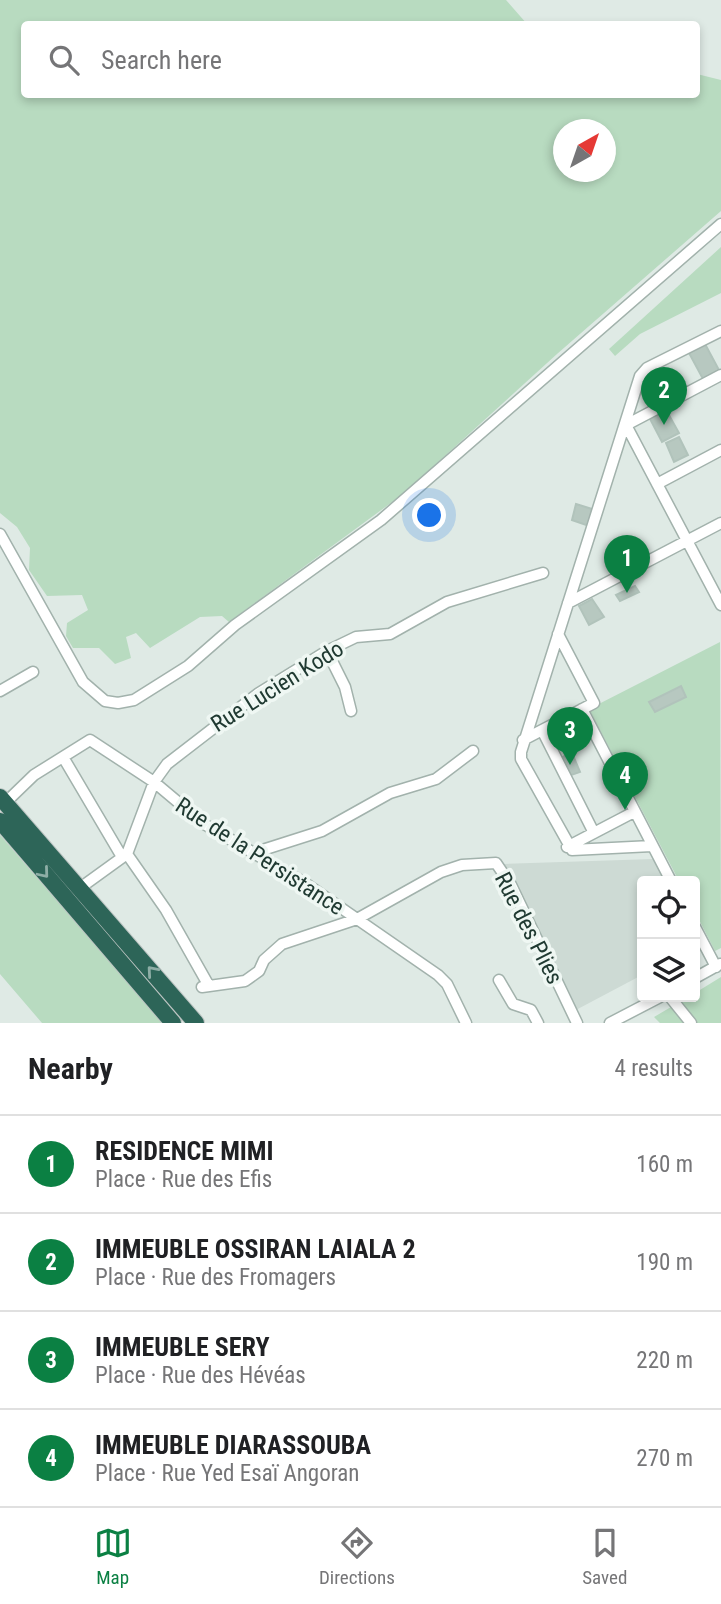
<!DOCTYPE html>
<meta charset="utf-8">
<style>
:root{--surface:#fff;--page:#f2f2f2;--text:#202124;--muted:#757577;--line:#e0e0e0;--accent:#0b8043}
body{margin:0;font-family:"Roboto Condensed",sans-serif;background:var(--page);color:var(--text)}
.controls{position:absolute;right:21px;bottom:21px;display:grid;overflow:hidden;border-radius:7px;box-shadow:0 4px 10px #0003}
.controls button{width:63px;height:63px;display:grid;place-items:center;padding:0;border:0;border-bottom:2px solid var(--line);background:var(--surface);color:var(--text);font:35px sans-serif}
.compass{position:absolute;left:553px;top:119px;width:63px;height:63px;border-radius:50%;background:var(--surface);box-shadow:0 4px 10px #0003;rotate:40deg}
.you{position:absolute;left:430px;top:516px;width:24px;height:24px;margin:-18px;border:5px solid #fff;border-radius:50%;background:#1a73e8;box-shadow:0 0 0 10px #1a73e833}
.badge{display:grid;place-items:center;width:46px;height:46px;border-radius:50%;background:var(--accent);color:#fff;font-size:23px;font-weight:700}
.pin{position:absolute;translate:-50% -58px;filter:drop-shadow(0 2px 4px #0008)}
.pin::after{content:'';position:absolute;top:37px;width:24px;height:21px;background:inherit;clip-path:polygon(0 0,100% 0,50% 100%)}
.list{margin:0;padding:0;list-style:none}
h2{display:flex;justify-content:space-between;align-items:center;height:91px;margin:0;padding:0 28px;font-size:30px}
h2 small{font-size:23px;font-weight:400;color:var(--muted)}
.list li{display:grid;grid-template-columns:46px 1fr auto;gap:21px;align-items:center;box-sizing:border-box;height:98px;padding:0 28px;border-top:2px solid var(--line)}
.list b{display:block;font-size:26px;white-space:nowrap}
.list p{margin:0;font-size:23px;white-space:nowrap;color:var(--muted)}
.list em{font-size:23px;font-style:normal;color:var(--muted)}
.icon{flex:none;width:38px;height:38px;fill:none;stroke:currentColor;stroke-width:2;stroke-linecap:round;stroke-linejoin:round}
.map{position:relative;flex:none;width:721px;height:1023px;overflow:hidden}
.search{position:absolute;background:var(--surface);box-shadow:0 4px 10px #0003;left:21px;right:21px;top:21px;height:77px;display:flex;align-items:center;gap:18px;box-sizing:border-box;padding:0 24px;border-radius:7px;color:var(--muted);font-size:26px}
.sheet{height:483px;background:var(--surface)}
nav{display:flex;justify-content:space-around;align-items:center;box-sizing:border-box;height:98px;border-top:2px solid var(--line);background:var(--surface);font-size:19px;color:var(--muted)}
nav a{display:grid;justify-items:center;gap:4px}
nav .on{color:var(--accent)}
.map>svg:first-child{display:block}
</style>
<div class="map">
<svg width="721" height="1023" viewBox="0 0 721 1023">
<rect width="100%" height="100%" fill="#dfeae5"/>
<path fill="#cddad4" d="M653 859 665 881H642V975L574 1011 504 864Z"/>
<path fill="#b8dbc0" fill-rule="evenodd" d="M0 0H506L527 24H24V94H696L697 74 721 80V211L557 354 403 494 229 622 222 616 200 617 150 648 136 633 126 637 131 658 115 664 99 648H73L66 636 67 623 88 610 82 595 47 596 29 570 30 548 17 527 0 513ZM564 130H606V172H564Z
M721 247V293L640 334 615 356 609 349Z
M720 642 721 948 715 951 695 912V881H679L589 709Z
M0 835 163 1023H42L0 974Z
M721 977V1023H660L654 1017 688 997H695V993Z"/>
<path fill="#b7c8c0" stroke="#b1c3bb" stroke-width="2" d="M705 344 719 370 703 379 689 353Z
M665 408 679 433 662 442 649 417Z
M679 437 688 455 674 462 666 443Z
M576 504 592 509 589 526 572 520Z
M635 586 639 592 620 601 616 595Z
M592 599 604 617 589 625 579 606Z
M681 686 686 697 655 712 649 702Z
M572 753 580 772 568 776 560 758Z"/>
<g fill="none" stroke-linecap="round" stroke-linejoin="round">
<g stroke="#a2b2ac" stroke-width="13">
<path id="minor" d="M721 375 626 425 721 605
M657 484 721 450
M0 534 83 682 105 701 118 703 134 700 188 666 235 625 381 520 721 224
M568 603 721 523
M327 651 345 687 351 711
M0 691 33 672
M582 709 671 881
M542 730 594 833
M523 740 594 703 558 634
M63 757 122 857
M5 803 34 775 90 740 154 782 204 824 305 883 438 975 447 984 466 1023
M652 846 572 850 521 759V752L640 376 647 368 721 331
M567 847 634 812
M253 853 322 831 390 793 436 779 473 751
M127 854 166 910 209 986
M80 888 127 854 154 782 167 764 259 693 327 651 356 637 390 634 447 602 543 573
M695 927 716 967
M695 978 720 964
M499 980 513 1004 531 1010 538 1023
M202 987 245 981 259 971 264 960 282 944 357 919 441 872 462 865 496 863 511 885 577 1023
M670 997 691 1023
M610 1023 660 997"/>
</g>
<g stroke="#bcc4c2" stroke-width="18">
<path id="highway" d="M0 797 196 1023
M0 821 173 1023"/>
</g>
<use href="#minor" stroke="#fff" stroke-width="10"/>
<use href="#highway" stroke="#2d6558" stroke-width="16"/>
</g>
<defs><path id="oneway-chevron" d="M-2-3.5L2.5 0L-2 3.5" fill="none" stroke-width="1.6" stroke-linecap="round" stroke-linejoin="round" transform="scale(1.75)"/></defs>
<g stroke="#8eaea6">
<use href="#oneway-chevron" transform="translate(44 873) rotate(50)"/>
<use href="#oneway-chevron" transform="translate(152 971) rotate(-131)"/>
</g>
<g text-anchor="middle" stroke-width="7" stroke-linejoin="round" paint-order="stroke">
<g font-size="23" fill="#203a32" stroke="#eff7f3">
<text transform="translate(277 686) rotate(-32)" y="8">Rue Lucien Kodo</text>
<text transform="translate(260 856) rotate(33)" y="8">Rue de la Persistance</text>
<text transform="translate(529 928) rotate(63)" y="8">Rue des Plies</text>
</g>
</g>
</svg>
<div class="controls">
<button><svg class="icon" aria-label="locate" viewBox="0 0 24 24"><circle cx="12" cy="12" r="6"/><path d="M12 2v4M12 18v4M2 12h4M18 12h4"/></svg></button>
<button><svg class="icon" aria-label="layers" viewBox="0 0 24 24"><path d="M12 4l9 5-9 5-9-5zM3 14l9 5 9-5"/></svg></button>
</div>
<svg class="compass" viewBox="-18 -18 36 36"><path d="M0-13l5 13h-10z" fill="#e53935"/><path d="M0 13l5-13h-10z" fill="#757577"/></svg>
<div class="you"></div>
<div class="pin badge" style="left:627px;top:593px">1</div>
<div class="pin badge" style="left:664px;top:425px">2</div>
<div class="pin badge" style="left:570px;top:765px">3</div>
<div class="pin badge" style="left:625px;top:810px">4</div>
<div class="search"><svg class="icon" aria-label="search" viewBox="0 0 24 24"><circle cx="10" cy="10" r="6"/><path d="M15 15l6 6"/></svg>Search here</div>
</div>
<section class="sheet">
<h2>Nearby<small>4 results</small></h2>
<ul class="list">
<li><span class="badge">1</span><div><b>RESIDENCE MIMI</b><p>Place · Rue des Efis</p></div><em>160 m</em></li>
<li><span class="badge">2</span><div><b>IMMEUBLE OSSIRAN LAIALA 2</b><p>Place · Rue des Fromagers</p></div><em>190 m</em></li>
<li><span class="badge">3</span><div><b>IMMEUBLE SERY</b><p>Place · Rue des Hévéas</p></div><em>220 m</em></li>
<li><span class="badge">4</span><div><b>IMMEUBLE DIARASSOUBA</b><p>Place · Rue Yed Esaï Angoran</p></div><em>270 m</em></li>
</ul>
</section>
<nav>
<a class="on"><svg class="icon" aria-label="map" viewBox="0 0 24 24"><path d="M3 6l6-2 6 2 6-2v14l-6 2-6-2-6 2zM9 4v14M15 6v14"/></svg>Map</a>
<a><svg class="icon" aria-label="directions" viewBox="0 0 24 24"><path d="M12 3l9 9-9 9-9-9zM9 14v-3h6M13 9l2 2-2 2"/></svg>Directions</a>
<a><svg class="icon" aria-label="saved" viewBox="0 0 24 24"><path d="M7 4h10v16l-5-4-5 4z"/></svg>Saved</a>
</nav>
